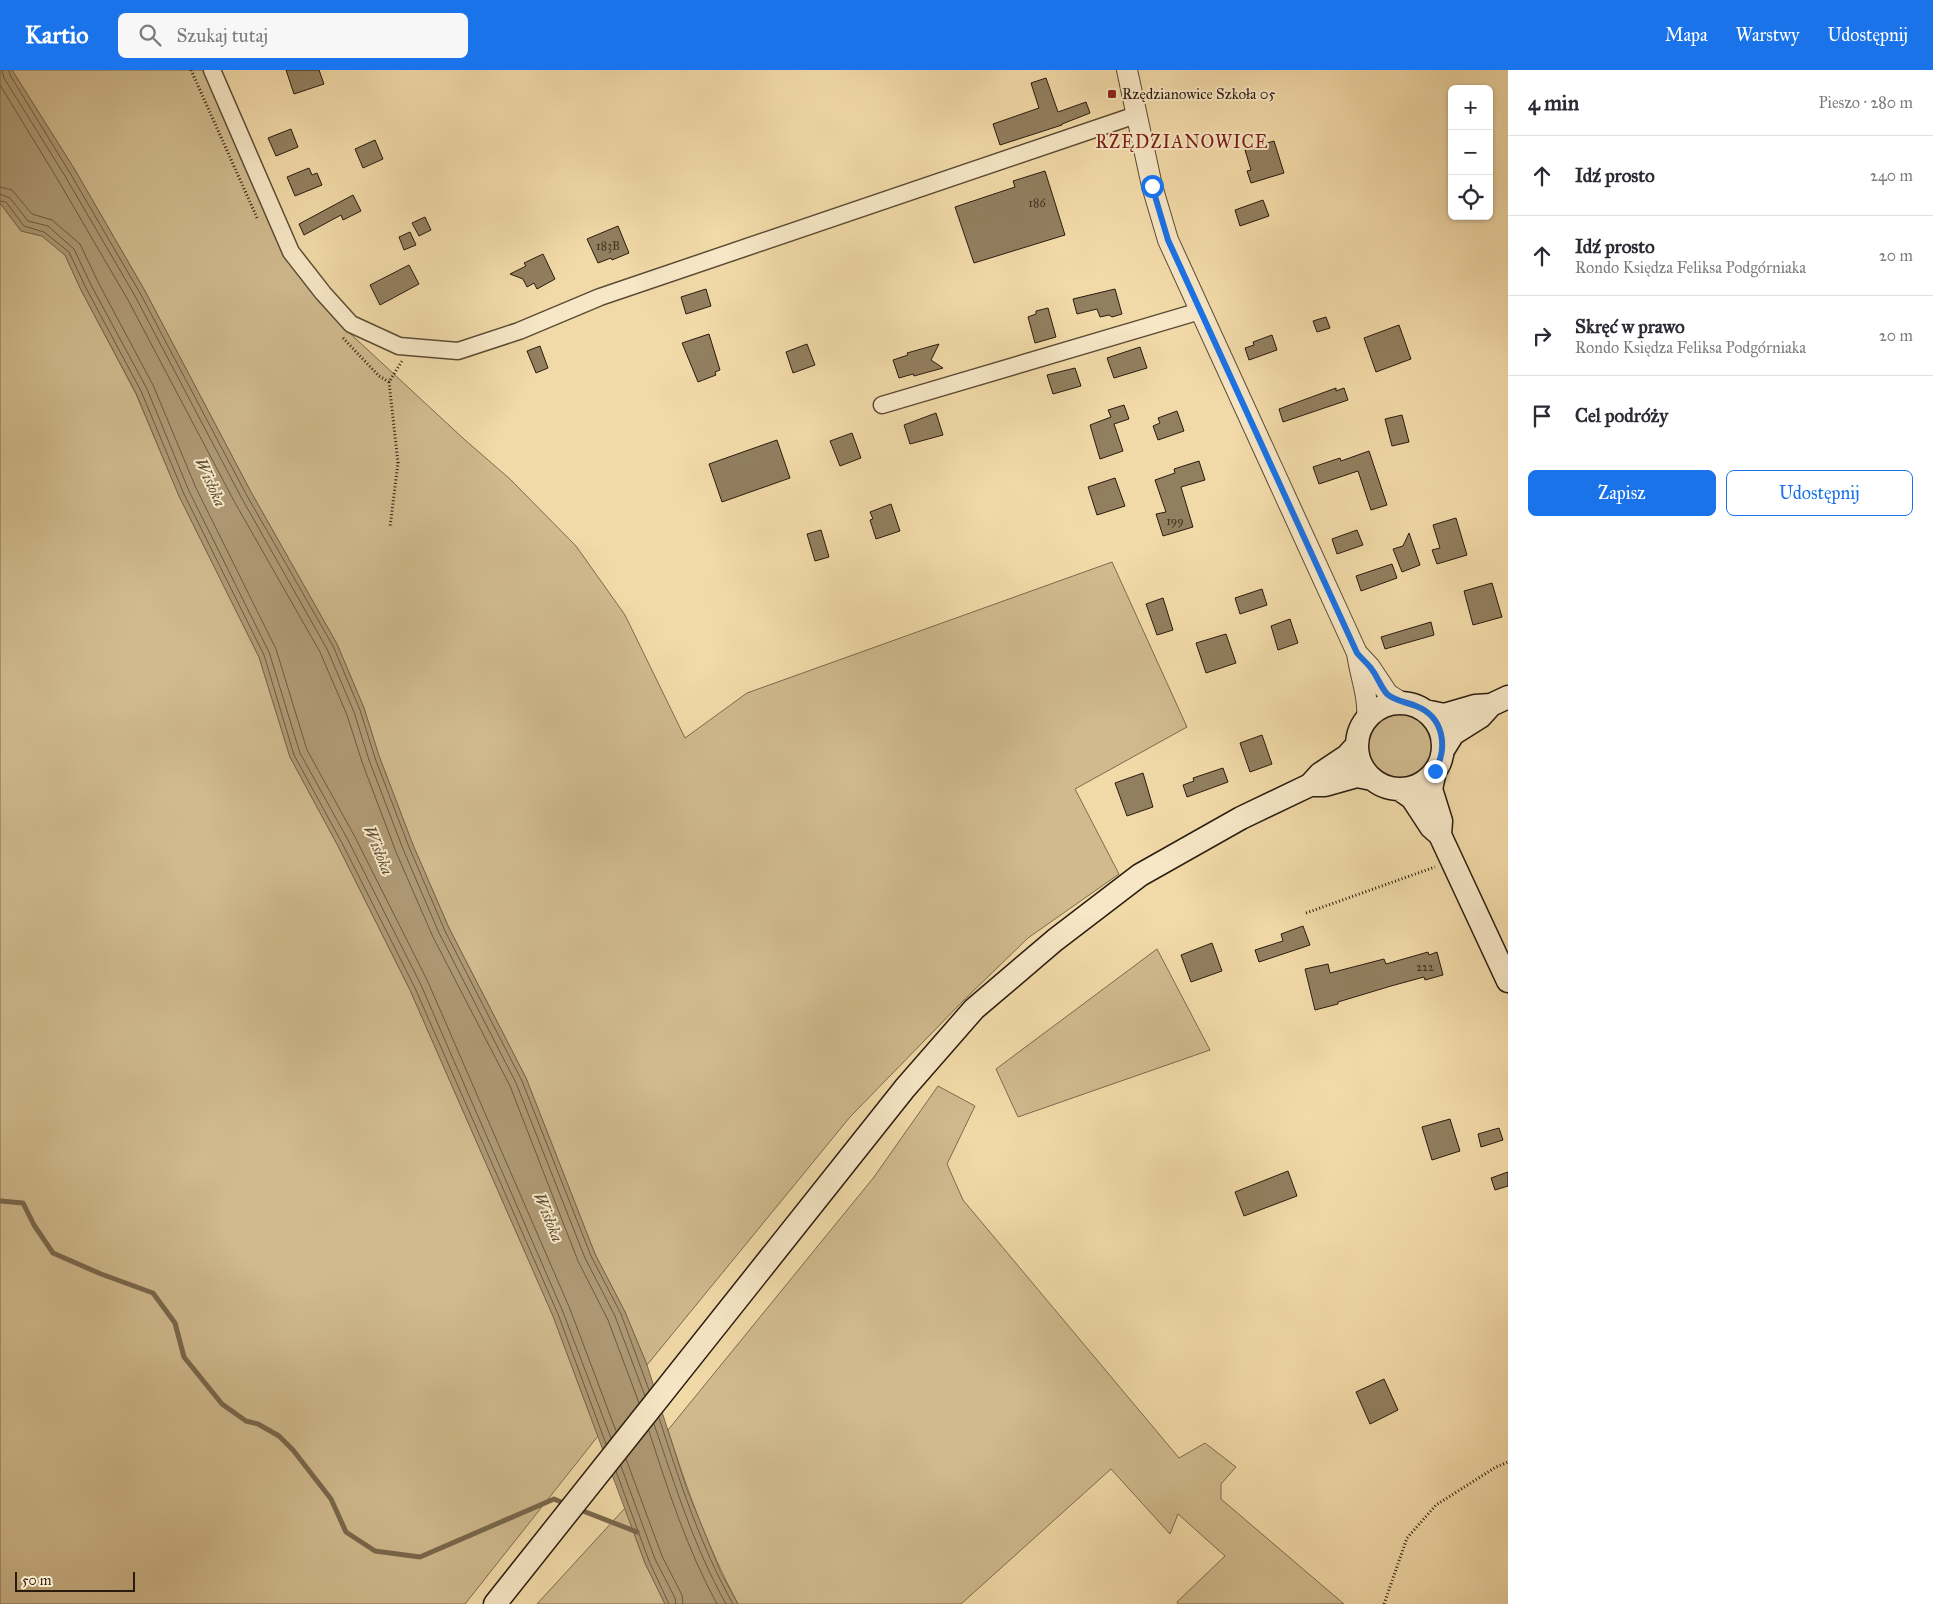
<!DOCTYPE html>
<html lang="pl">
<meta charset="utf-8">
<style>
:root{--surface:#fff;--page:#f7f7f7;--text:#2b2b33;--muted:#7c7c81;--line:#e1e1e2;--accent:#1a73e8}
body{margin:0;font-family:"IM FELL Great Primer",serif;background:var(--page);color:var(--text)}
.controls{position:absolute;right:15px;top:15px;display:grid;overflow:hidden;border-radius:8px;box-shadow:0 1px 4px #0004}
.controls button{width:45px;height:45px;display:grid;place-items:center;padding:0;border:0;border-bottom:1px solid var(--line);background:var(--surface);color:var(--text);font:25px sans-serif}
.scale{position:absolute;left:15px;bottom:12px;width:120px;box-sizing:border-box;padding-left:5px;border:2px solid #291c0f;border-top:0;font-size:14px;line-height:18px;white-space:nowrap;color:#291c0f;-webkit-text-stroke:4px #f7e7c6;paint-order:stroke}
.stop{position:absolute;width:15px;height:15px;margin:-11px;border:4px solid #1a73e8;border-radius:50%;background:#fff}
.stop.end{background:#1a73e8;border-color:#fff;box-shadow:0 1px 5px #0008}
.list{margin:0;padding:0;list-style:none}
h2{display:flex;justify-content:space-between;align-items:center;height:65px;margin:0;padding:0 20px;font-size:21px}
h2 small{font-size:16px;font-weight:400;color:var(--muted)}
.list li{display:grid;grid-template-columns:32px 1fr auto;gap:15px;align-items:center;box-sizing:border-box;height:80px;padding:0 20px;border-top:1px solid var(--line)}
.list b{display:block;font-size:19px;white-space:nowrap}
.list p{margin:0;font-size:16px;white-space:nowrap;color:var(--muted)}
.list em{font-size:16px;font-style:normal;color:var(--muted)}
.actions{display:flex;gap:10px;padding:15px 20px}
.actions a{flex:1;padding:11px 0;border:1px solid var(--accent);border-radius:8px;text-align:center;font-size:18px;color:var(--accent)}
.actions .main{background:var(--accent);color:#fff}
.icon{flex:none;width:28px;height:28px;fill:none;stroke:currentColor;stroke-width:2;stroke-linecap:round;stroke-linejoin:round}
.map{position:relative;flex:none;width:1508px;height:1534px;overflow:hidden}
header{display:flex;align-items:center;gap:30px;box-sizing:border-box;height:70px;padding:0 25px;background:var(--accent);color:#fff}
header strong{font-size:24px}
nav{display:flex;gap:28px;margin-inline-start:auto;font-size:18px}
.search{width:350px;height:45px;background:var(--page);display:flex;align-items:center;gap:12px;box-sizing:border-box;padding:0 18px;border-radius:8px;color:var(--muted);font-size:19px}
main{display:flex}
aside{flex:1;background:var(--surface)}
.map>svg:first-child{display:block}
</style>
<header>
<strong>Kartio</strong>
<div class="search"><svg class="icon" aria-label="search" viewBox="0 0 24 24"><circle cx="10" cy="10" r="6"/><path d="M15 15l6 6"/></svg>Szukaj tutaj</div>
<nav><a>Mapa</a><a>Warstwy</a><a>Udostępnij</a></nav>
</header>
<main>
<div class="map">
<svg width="1508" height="1534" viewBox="0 0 1508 1534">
<rect width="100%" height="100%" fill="#f2daa8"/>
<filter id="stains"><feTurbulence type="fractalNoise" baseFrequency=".004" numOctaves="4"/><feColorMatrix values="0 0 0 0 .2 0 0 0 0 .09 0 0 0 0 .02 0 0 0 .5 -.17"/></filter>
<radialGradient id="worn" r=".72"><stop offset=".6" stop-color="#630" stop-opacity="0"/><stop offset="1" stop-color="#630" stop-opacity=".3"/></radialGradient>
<path fill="#d0ba8e" stroke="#7c6b4e" d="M12 0H210L291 182 341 255 465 370 510 409 576 476 625 545 685 668 747 623 1112 492 1187 657 1075 719 1119 804 1028 868 964 930 850 1047 647 1295 625 1242 595 1184 526 1008 449 858 413 775 379 686 364 638 337 574 251 422 145 221 75 100Z
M0 133 21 161 42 166 65 185 81 220 136 324 179 426 259 587 290 687 338 776 410 920 553 1246 598 1366 465 1534H0Z
M1368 676a32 32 0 1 1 64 0a32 32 0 1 1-64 0Z
M1157 879 1210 980 1018 1047 996 999Z
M938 1016 975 1036 947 1094 963 1130 1179 1388 1205 1373 1236 1397 1221 1414V1429L1344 1534H1178L1177 1532 1225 1486 1178 1444 1170 1464 1111 1399 961 1534H738C708 1478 687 1420 668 1360L874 1107Z
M625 1438 645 1493 665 1534H537Z"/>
<path fill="#ae9974" stroke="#79674c" d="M0 0H12L75 100 145 221 251 422 337 574 364 638 379 686 413 775 449 858 526 1008 595 1184 625 1242 647 1295 686 1417 721 1503 738 1534H665L645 1493 553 1246 410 920 338 776 290 687 259 587 179 426 136 323 81 220 65 185 42 166 21 161 0 133Z"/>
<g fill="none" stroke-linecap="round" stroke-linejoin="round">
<path stroke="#6c5a42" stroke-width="1" d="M2 0 4 8 65 106 135 226 241 427 327 579 354 642 369 690 403 779 439 863 516 1013 585 1188 615 1246 645 1326
M9 0 10 5 70 103 140 223 246 424 333 576 360 640 375 688 409 777 445 861 522 1011 591 1186 621 1244 649 1320
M0 15 58 110 128 230 234 431 320 582 347 645 362 692 396 782 433 867 510 1016 578 1191 608 1250 639 1333
M0 117 12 120 32 144 52 150 80 174 98 212 153 315 196 418 276 579 307 680 355 767 428 912 570 1239 616 1361
M0 124 10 128 28 151 48 156 74 179 91 215 147 319 189 421 269 582 300 683 348 770 421 915 563 1242 611 1368
M0 131 6 132 24 156 44 162 69 182 86 218 141 321 184 424 264 585 294 685 342 773 415 918 558 1244 606 1374
M659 1348C680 1412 700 1475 733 1534
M654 1354C675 1415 694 1477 726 1534
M649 1361C668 1420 687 1479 717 1534
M626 1389 662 1486 682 1525 683 1534
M621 1396 655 1489 675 1528 676 1534
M616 1401 649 1491 669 1534"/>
<path stroke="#79674c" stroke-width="5" d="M0 1131 23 1133 34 1155 53 1183 101 1204 153 1223 175 1253 184 1287 222 1334 246 1351 258 1354 279 1366 293 1380 331 1429 346 1462 375 1481 420 1487 554 1429 568 1435
M578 1439 637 1462"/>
</g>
<path fill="#927f5f" stroke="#291c0f" d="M286 0H319L324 14 294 24Z
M1046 8 1058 42 1086 32 1090 43 1062 54V55L1000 75 993 54 1039 38 1031 13Z
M291 59 298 77 276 86 268 68Z
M375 70 383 89 363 98 355 79Z
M1274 71 1284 103 1251 113 1247 101 1251 100 1245 80Z
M309 98 312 105 317 103 322 115 295 126 287 107Z
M1045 101 1065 165 974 193 955 137 1015 117 1013 111Z
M353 125 361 141 343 150 341 145 304 165 299 154Z
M1263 130 1269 146 1240 156 1235 140Z
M425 147 431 160 419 166 412 153Z
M618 156 629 183 612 190 611 188 598 193 587 169Z
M410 162 416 175 404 180 399 167Z
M543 184 555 209 537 219 534 213 527 217 523 209 510 204 526 196 524 193Z
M409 195 419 214 380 235 370 215Z
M706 219 711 236 686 244 681 227Z
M1115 219 1122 244 1112 247 1109 245 1100 247 1097 239 1077 244 1073 229Z
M1048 238 1056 267 1035 273 1028 247 1036 244V241Z
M1326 247 1330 258 1317 262 1313 251Z
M1399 255 1411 289 1376 302 1364 268Z
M709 264 720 300 715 302 716 305 698 312 682 273Z
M1272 265 1277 280 1249 290 1245 278 1254 275 1253 272Z
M807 274 815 295 793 303 786 282Z
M939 274 931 290 943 298 914 306 913 304 899 308 893 290 908 285 907 283Z
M540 276 548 298 536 303 527 281Z
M1140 277 1147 298 1114 308 1107 288Z
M1075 298 1081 316 1053 324 1047 305Z
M1336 318V321L1344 318 1348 330 1283 352 1279 339Z
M1124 335 1129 349 1114 354 1123 381 1100 389 1090 355 1111 347 1108 340Z
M1177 341 1184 361 1158 370 1153 356 1160 353 1158 348Z
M936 343 943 365 910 374 904 355Z
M1402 345 1409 372 1392 376 1385 349Z
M852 363 861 388 840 396 830 371Z
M777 370 790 408 722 432 709 394Z
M1369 381 1387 435 1371 440 1358 401 1319 414 1313 397 1340 388 1341 391Z
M1199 391 1205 410 1181 417 1193 457 1163 466 1156 444 1166 442 1155 410 1175 403 1174 399Z
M1115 408 1125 436 1097 445 1088 417Z
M891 434 900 461 876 469 870 450 873 449 870 442Z
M1456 448 1467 485 1437 494 1432 480 1440 478 1433 455Z
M821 460 829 487 815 491 807 464Z
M1357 460 1363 475 1337 484 1332 469Z
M1409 463 1420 495 1402 502 1393 479 1403 476Z
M1392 494 1397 508 1361 521 1356 506Z
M1492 513 1502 547 1473 555 1464 521Z
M1262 519 1267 535 1240 544 1235 528Z
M1163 528 1173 560 1157 565 1146 534Z
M1290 549 1298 573 1278 580 1271 556Z
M1431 552 1434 565 1385 579 1381 567Z
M1226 564 1236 593 1206 603 1196 573Z
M1262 665 1272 694 1250 702 1240 673Z
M1223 698 1228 712 1187 727 1183 715 1194 711 1193 708Z
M1143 703 1153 737 1127 746 1115 713Z
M1303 856 1310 875 1259 892 1255 880 1283 871 1281 864Z
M1212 873 1222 901 1191 912 1181 885Z
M1428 882 1429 885 1437 882 1443 905 1425 910 1424 907 1391 916 1338 932V934L1315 940 1305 899 1328 894 1330 903 1384 889 1386 894Z
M1450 1049 1460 1081 1432 1090 1422 1057Z
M1499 1058 1503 1070 1481 1077 1478 1064Z
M1288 1101 1297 1126 1244 1146 1235 1122Z
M1508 1102V1116L1495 1120 1491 1108Z
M1384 1309 1398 1340 1370 1354 1356 1322Z"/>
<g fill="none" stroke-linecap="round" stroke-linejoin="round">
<g stroke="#5b4c35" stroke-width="19">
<path id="minor" d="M212 0 291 182 323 223 351 254 399 276 458 281 519 261 600 227 1136 45
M882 335 1200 241"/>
</g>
<g stroke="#5b4c35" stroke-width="22">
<path id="tertiary" d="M1127 0 1152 116 1168 170 1357 583C1360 606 1369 626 1367 649
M1357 583 1370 597 1388 624 1404 634"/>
</g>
<g stroke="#291c0f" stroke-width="25">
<path id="secondary" d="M1357 676a43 43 0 1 1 86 0a43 43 0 1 1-86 0Z
M1425 641 1444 645 1475 636 1491 635 1508 627
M1443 680 1453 664 1480 647 1491 635
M1435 701 1431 719 1441 751 1440 765
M1310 715H1325L1357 706 1372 709
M1399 719 1412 728 1431 757 1440 765 1508 911
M495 1534 905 1018 974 939 1055 870 1140 805 1241 748 1310 715 1320 704 1347 686 1357 675"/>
</g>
<path stroke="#291c0f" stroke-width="3" stroke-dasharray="1 2.5" stroke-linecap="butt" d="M191 0 258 150
M343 268 379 306 389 312 402 291
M389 312 398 393 390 457
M1306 843 1435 797
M1384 1534 1407 1468 1436 1435 1496 1397 1508 1392"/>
<use href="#minor" stroke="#f7e7c6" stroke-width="16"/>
<use href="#tertiary" stroke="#f7e7c6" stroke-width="20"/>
<use href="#secondary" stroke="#f7e7c6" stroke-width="22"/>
</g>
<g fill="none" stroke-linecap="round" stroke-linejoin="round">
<path stroke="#1a73e8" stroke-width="6" d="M1152 116 1168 170 1357 583C1361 588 1366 592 1370 597 1377 605 1380 616 1387 624 1395 631 1406 632 1416 636 1444 647 1448 677 1435 701"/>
</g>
<rect fill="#8f2418" stroke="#f7e7c6" stroke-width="2" x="1107" y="19" width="10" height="10" rx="2.5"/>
<g text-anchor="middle" stroke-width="4" stroke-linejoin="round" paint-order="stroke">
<g font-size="12" fill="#433523">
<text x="1037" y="137">186</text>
<text x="608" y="180">183B</text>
<text x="1175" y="455">199</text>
<text x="1425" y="901">222</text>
</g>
<g font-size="15" fill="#291c0f" stroke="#f7e7c6" text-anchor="start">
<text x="1122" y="29">Rzędzianowice Szkoła 05</text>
</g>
<g font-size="16" font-style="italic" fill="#5e4e37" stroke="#f7e7c6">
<text transform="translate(211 412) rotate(65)" y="6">Wisłoka</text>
<text transform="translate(379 780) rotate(67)" y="6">Wisłoka</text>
<text transform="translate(549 1147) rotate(67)" y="6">Wisłoka</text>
</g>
<g font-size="18" letter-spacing="1" fill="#7a1f14" stroke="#f7e7c6">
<text x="1182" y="78">RZĘDZIANOWICE</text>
</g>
</g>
<rect width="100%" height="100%" filter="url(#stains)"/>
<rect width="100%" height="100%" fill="url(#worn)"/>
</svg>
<div class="controls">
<button>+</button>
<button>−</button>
<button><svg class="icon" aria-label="locate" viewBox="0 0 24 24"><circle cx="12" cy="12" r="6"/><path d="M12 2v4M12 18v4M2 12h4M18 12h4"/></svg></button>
</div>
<div class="scale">50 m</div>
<div class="stop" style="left:1152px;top:116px"></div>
<div class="stop end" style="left:1435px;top:701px"></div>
</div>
<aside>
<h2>4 min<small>Pieszo · 280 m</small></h2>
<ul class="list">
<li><svg class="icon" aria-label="ahead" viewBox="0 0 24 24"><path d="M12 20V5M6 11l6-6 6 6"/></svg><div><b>Idź prosto</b></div><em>240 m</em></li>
<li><svg class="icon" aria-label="ahead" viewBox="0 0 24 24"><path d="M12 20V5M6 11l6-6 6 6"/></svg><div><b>Idź prosto</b><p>Rondo Księdza Feliksa Podgórniaka</p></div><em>20 m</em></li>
<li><svg class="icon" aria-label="right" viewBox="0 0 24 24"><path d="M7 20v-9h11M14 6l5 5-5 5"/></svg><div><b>Skręć w prawo</b><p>Rondo Księdza Feliksa Podgórniaka</p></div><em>20 m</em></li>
<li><svg class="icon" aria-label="arrive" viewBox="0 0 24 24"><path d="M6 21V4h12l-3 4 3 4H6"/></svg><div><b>Cel podróży</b></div></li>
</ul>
<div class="actions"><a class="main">Zapisz</a><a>Udostępnij</a></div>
</aside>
</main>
